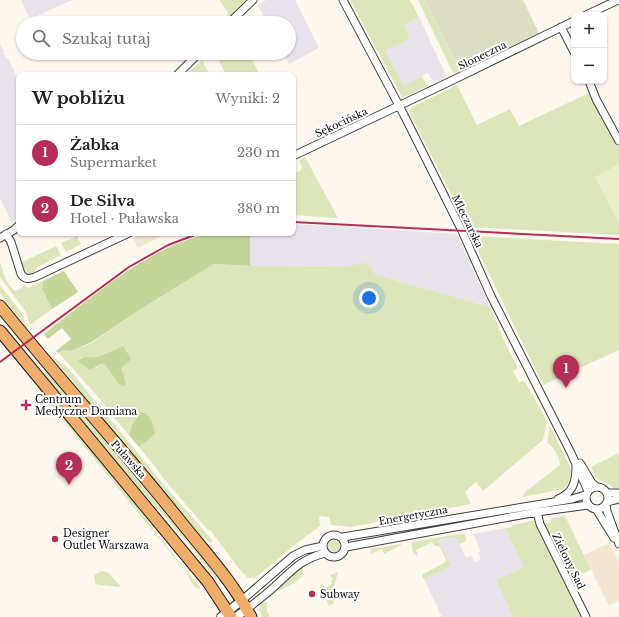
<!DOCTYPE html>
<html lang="pl">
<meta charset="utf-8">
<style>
:root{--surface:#fff;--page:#f6f6f6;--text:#202124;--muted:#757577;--line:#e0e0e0;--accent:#b42e57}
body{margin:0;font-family:"Libre Baskerville",serif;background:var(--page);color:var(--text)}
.controls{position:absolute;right:12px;top:12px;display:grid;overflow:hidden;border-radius:8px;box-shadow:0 1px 3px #0004}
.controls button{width:36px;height:36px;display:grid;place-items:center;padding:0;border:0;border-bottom:1px solid var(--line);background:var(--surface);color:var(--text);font:20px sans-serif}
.you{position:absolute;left:369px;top:298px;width:14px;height:14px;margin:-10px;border:3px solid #fff;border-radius:50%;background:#1a73e8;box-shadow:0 0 0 6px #1a73e833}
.badge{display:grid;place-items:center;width:26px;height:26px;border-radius:50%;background:var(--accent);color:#fff;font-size:13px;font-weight:700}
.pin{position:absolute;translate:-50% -33px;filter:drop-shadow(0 1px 2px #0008)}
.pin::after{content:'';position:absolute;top:21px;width:14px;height:12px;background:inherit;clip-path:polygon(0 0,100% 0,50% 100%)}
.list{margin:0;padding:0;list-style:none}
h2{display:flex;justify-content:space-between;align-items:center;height:52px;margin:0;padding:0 16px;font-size:17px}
h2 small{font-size:13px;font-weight:400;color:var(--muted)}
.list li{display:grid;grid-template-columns:26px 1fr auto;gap:12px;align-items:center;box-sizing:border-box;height:56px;padding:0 16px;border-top:1px solid var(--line)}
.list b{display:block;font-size:15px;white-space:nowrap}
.list p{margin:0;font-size:13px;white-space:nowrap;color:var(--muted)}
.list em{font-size:13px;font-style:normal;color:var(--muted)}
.icon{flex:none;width:22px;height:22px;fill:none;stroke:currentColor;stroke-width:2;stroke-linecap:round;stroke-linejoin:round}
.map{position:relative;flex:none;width:619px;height:617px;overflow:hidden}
.search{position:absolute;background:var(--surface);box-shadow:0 1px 3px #0004;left:16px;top:16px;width:280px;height:44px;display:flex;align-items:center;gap:10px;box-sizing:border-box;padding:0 14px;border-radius:22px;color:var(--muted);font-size:15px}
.panel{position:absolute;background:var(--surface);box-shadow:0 1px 3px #0004;left:16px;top:72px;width:280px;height:164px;border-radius:8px}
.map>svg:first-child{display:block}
</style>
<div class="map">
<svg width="619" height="617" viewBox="0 0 619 617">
<rect width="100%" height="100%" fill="#fef7ee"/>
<path fill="#e8e2eb" d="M21 0H72L30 19Z
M266 0H295L319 48 289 64 284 53H289V23H267L258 6Z
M419 17 447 77 434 83 428 73 404 86 385 51 410 37 404 25Z
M0 44 4 51 3 54 9 60 19 82V216L12 223 0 198Z
M293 224 457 234 490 307 376 275 366 262 345 267 250 266V233H293Z
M505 528 524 567 496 580 513 617H442L424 579 451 566 438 540 456 537 466 558 471 556 475 562 481 559 478 553 481 551 473 534Z"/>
<path fill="#f2e6d0" d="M143 233H160L162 236 138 248 133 238Z
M610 543 619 562V601L609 606 584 555Z"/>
<path fill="#dce6ba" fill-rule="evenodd" d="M220 0H246L222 23H218L229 13 223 6Z
M350 0H410L419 17 404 25 410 38 385 51 404 86 422 76 427 86 404 97H402Z
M421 0H425L460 71 453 73 419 2 418 1Z
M215 53H249L260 75H226Z
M202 60 210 75H189L188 73Z
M457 85 477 125 510 109 519 126 591 92 593 101 619 149V235L468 227 409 112 412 107Z
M305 157 338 218 293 215V174L300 171 302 168 299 160Z
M77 236 81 244 66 252 61 243Z
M473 236 619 244V350L543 385 477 249Z
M56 246 61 255 37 267 35 272 33 273V275C24 277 22 271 20 263Z
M0 262 6 280 13 290 17 291 25 285 28 288 43 281 42 289 52 309 30 325 26 312 0 277Z
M366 262 376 275 490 307 505 343 517 366V369L513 371 519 382 522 381 525 382 547 421 543 440 483 491 476 482 465 492 471 504 351 527 331 525 329 517 319 516 320 526 297 543 255 578H248L240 570 211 531 207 529 160 474 157 469 139 447 143 443 151 438 139 415C136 422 131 426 129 435L105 407V405L100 399 59 353C69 348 80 349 90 344L144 307 214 264 250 266 345 267ZM123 346 128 362C119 368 124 375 126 384L114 375 105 364H101L96 368 90 358C102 357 111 349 123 346Z
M0 285 23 315 26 328 0 293Z
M49 354 68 368 150 468 156 476 213 541 210 543 195 530Z
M20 360 76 432 136 503 157 534 201 589C193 589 190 580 187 573L37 388 39 387 26 370Z
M46 370 208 565 218 579 217 580 174 527 116 463 44 373Z
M550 426 570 467C572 476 570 484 563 489L523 497 524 493 560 465C559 456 555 448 547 443Z
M619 453V488H614L607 483 597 479 591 467Z
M565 516 591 570 570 579 543 524 551 523V518Z
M536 520 537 522 535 523 582 617H513L496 580 524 567 505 528 512 527V525Z
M465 533 466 539 465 542 459 544 456 537 438 540 451 566 424 579 422 576 423 574 444 563 446 560 440 547 437 546H435L432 542 416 550 418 555H416L413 552 411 542Z
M328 546a6 6 0 1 1 12 0a6 6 0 1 1-12 0Z
M401 544V545L384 554 382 549 371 554V549Z
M299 568H303C306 584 279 586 270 598H266Z
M102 571 109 573 121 587 99 585 95 583 94 576 96 574Z
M338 572 334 586 335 592 330 594 334 603 329 606 320 585 323 583 325 588 332 584 331 581 333 580 330 575Z
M263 601 267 603V611L270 617H262L259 609 260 605Z"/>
<path fill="#c5d69a" d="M210 233H250V266L214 264 144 307 90 343 70 351C66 349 63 351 58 353L56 351 71 339 62 328 49 338H47L44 334C95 295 146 248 210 233Z
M64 271 78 292 52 309 42 289 43 281Z
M123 346 131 359 123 367 122 369 126 384 123 386 119 384 105 364H101L90 370 78 361 85 357C99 360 110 350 123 346Z
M141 412C151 415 153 423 155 433 151 439 144 442 139 447L129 435 132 425Z"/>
<path fill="#dcdec1" d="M425 0H523L539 33 461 72Z"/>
<path fill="#ebeecb" d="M619 164V224L595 177Z"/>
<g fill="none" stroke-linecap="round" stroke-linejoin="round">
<g stroke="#404040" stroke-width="9">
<path id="minor" d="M343 0 404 115 462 231 491 296 571 453 588 491
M586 15 618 0
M229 23 253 0
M561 27 574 52
M177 75 199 53
M589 81 596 99 619 141
M293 156 453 80 574 21
M6 234 11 242 21 274C25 280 29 279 35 277L129 233
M0 238 14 230 19 225
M580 463 592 483 597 487
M586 498a11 11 0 1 1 22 0a11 11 0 1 1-22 0Z
M607 493H619
M558 499C573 493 576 482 576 466
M607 502 619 499
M606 504 607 511 619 544
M596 509 614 538
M537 512 540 524 586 617
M323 546a11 11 0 1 1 22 0a11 11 0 1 1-22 0Z
M343 537 572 499 585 495
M346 547 537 512 588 505
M241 601 293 556 305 550 323 546
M247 609C256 602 265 595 274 587 293 570 299 560 325 553"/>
</g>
<g stroke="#404040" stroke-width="10">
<path id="tertiary" d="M221 617 241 601
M236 617 247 609"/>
</g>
<g stroke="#1e1e1e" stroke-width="13">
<path id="primary" d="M0 306C59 379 122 448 181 522 205 552 233 582 251 617
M0 331 208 582 231 617"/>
</g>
<use href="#minor" stroke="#fff" stroke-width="7"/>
<use href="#tertiary" stroke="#fff" stroke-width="8"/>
<use href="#primary" stroke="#f0ae6c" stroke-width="11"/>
<path stroke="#b42e57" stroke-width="2" d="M293 222 619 239
M0 362 129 267 168 245 200 233"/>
</g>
<g fill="#b42e57" stroke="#fff" stroke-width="1.5">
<path d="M24 399h4v4h4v4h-4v4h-4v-4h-4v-4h4z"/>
<circle cx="55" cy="539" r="4"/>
<circle cx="312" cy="594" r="4"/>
</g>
<g text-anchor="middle" stroke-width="4" stroke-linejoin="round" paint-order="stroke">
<g font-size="10" fill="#0d0d0d" stroke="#fff">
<text transform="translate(482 55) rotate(-26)" y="4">Słoneczna</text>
<text transform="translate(341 122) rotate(-25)" y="4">Sękocińska</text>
<text transform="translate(468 221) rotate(64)" y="4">Mleczarska</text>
<text transform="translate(129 459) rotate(49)" y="4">Puławska</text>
<text transform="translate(413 515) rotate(-10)" y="4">Energetyczna</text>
<text transform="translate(569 561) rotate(64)" y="4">Zielony Sad</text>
</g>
<g font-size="10" fill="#0d0d0d" stroke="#fff" text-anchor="start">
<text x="35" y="403">Centrum<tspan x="35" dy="12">Medyczne Damiana</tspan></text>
<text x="63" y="537">Designer<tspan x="63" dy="12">Outlet Warszawa</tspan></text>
<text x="320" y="598">Subway</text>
</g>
</g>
</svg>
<div class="controls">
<button>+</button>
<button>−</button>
</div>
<div class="you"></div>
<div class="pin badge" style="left:566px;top:388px">1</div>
<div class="pin badge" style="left:69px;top:485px">2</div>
<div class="search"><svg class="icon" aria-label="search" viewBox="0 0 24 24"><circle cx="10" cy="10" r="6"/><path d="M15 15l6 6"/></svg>Szukaj tutaj</div>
<section class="panel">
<h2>W pobliżu<small>Wyniki: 2</small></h2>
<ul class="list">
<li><span class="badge">1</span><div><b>Żabka</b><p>Supermarket</p></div><em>230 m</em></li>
<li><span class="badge">2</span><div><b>De Silva</b><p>Hotel · Puławska</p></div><em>380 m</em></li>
</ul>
</section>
</div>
